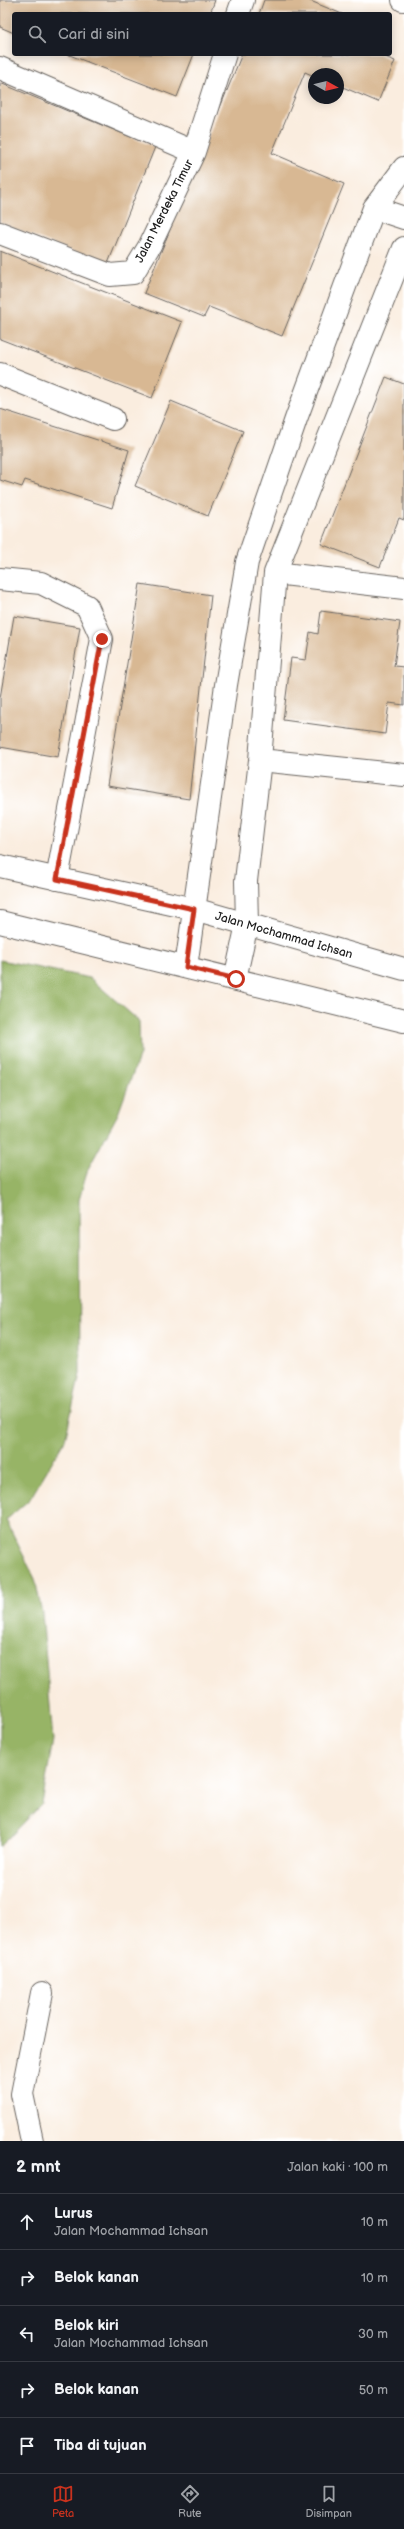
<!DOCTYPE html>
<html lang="id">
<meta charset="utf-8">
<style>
:root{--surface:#171b24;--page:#20242c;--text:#f1f3f6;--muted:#9ea1a6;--line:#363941;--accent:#c8321e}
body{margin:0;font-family:"Balsamiq Sans",sans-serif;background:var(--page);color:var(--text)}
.compass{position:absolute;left:308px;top:68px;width:36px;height:36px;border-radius:50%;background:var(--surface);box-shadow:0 2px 10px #0003;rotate:98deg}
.stop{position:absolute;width:12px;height:12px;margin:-9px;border:3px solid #c8321e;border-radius:50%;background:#fff}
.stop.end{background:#c8321e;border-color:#fff;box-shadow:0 1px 4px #0008}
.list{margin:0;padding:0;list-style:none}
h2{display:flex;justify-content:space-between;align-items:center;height:52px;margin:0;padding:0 16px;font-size:17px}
h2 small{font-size:13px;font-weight:400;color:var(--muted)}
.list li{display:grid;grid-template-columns:26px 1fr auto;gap:12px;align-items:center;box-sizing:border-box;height:56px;padding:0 16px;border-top:1px solid var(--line)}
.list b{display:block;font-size:15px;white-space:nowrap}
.list p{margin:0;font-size:13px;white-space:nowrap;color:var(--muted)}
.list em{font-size:13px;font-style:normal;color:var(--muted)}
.icon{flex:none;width:22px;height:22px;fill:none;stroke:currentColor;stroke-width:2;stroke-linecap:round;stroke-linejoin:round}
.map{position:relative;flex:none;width:404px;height:2141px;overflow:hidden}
.search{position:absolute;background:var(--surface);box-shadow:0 2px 10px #0003;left:12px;right:12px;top:12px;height:44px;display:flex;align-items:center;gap:10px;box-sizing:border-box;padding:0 14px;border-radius:4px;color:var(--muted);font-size:15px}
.sheet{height:332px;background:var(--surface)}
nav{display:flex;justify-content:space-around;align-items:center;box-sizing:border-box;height:56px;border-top:1px solid var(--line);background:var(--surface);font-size:11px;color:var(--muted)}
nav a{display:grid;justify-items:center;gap:2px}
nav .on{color:var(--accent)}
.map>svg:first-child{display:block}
</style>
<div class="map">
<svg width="404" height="2141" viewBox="0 0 404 2141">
<rect width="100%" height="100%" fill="#fff"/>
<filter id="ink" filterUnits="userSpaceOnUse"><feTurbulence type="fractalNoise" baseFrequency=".025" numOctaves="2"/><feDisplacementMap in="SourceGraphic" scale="8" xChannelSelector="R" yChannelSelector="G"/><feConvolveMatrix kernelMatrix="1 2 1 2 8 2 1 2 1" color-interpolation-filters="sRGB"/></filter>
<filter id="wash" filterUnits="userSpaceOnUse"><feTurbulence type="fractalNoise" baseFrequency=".012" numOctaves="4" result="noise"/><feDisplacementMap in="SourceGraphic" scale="16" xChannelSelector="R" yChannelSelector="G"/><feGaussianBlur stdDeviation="0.9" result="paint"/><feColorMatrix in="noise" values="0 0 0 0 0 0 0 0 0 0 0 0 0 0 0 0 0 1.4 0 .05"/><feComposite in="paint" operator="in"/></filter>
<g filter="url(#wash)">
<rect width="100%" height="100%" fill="#faeddf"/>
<path fill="#97b466" stroke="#5a6841" d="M0 960 90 978 139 1021 140 1054 118 1114 88 1169 79 1200 80 1374 65 1440 30 1499 6 1520 35 1579 42 1613 53 1740 42 1804 0 1847Z"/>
<g id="blocks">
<path fill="#d8b893" d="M0 0H215L210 14H14V33L0 27Z
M264 0H308L342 14H259Z
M67 54H194L177 97Z
M242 54H378L395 61 378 102 338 85V74L314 76 305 72 272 153 344 184 282 336 209 307 204 317 144 293Z
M0 83 155 147 107 266 0 222Z
M0 251 182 322 152 398 0 339Z
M386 377 404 384V520L399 518 380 567 321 544Z
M171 401 243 431 208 516 135 486Z
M0 409 129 450 112 508 25 480 22 487 0 480Z
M140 584 211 595 189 799 107 786Z
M321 611 400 622 394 666 404 667V705L389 703 385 734 283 720 291 658 306 660 310 632 318 634Z
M14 616 80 627 58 757 0 747V698Z"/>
</g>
</g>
<g filter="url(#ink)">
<use href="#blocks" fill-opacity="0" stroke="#6a6560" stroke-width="1"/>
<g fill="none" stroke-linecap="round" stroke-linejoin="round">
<g stroke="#6a6560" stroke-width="24">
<path id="minor" d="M403 0H404
M238 14 243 0
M0 68 194 152
M374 208 404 218
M0 233 110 275 133 273 150 245 194 152 225 54
M0 374 113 419
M275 573 404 588
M0 579 41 583 87 606 102 639 57 879
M260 760 404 775
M186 967 226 685 247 562 296 419 374 208 404 168
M235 979 247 924 246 881 260 760 275 573 404 248
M32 2141 22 2094 42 1993"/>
</g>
<g stroke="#6a6560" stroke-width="24">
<path id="major" d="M0 866 194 909 404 969
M0 922 404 1021"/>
</g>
<use href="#minor" stroke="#fff" stroke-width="22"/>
<use href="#major" stroke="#fff" stroke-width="22"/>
</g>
</g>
<g fill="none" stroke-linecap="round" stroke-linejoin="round" filter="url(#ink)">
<path stroke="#c8321e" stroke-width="5" d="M102 639 57 879 194 909 186 967 236 979"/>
</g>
<g text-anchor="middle" stroke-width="3.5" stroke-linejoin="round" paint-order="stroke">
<g font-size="12" fill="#1c1c1c" stroke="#fff">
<text transform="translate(164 211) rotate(-63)" y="4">Jalan Merdeka Timur</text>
<text transform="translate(284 935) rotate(16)" y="4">Jalan Mochammad Ichsan</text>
</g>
</g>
</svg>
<svg class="compass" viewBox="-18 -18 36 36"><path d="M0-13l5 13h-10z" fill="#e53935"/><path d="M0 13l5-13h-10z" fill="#9ea1a6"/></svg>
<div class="stop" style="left:236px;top:979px"></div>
<div class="stop end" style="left:102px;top:639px"></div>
<div class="search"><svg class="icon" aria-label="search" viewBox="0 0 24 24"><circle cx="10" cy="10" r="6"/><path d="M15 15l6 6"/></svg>Cari di sini</div>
</div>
<section class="sheet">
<h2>2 mnt<small>Jalan kaki · 100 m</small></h2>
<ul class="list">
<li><svg class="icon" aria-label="ahead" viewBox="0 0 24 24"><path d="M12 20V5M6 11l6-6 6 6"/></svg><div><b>Lurus</b><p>Jalan Mochammad Ichsan</p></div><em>10 m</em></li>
<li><svg class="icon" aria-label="right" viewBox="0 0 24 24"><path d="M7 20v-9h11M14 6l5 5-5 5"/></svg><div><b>Belok kanan</b></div><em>10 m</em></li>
<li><svg class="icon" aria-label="left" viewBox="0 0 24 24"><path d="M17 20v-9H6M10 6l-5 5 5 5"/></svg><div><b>Belok kiri</b><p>Jalan Mochammad Ichsan</p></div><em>30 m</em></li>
<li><svg class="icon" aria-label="right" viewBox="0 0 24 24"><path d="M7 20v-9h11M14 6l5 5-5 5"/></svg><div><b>Belok kanan</b></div><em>50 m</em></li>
<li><svg class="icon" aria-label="arrive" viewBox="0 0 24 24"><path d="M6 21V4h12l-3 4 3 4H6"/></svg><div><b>Tiba di tujuan</b></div></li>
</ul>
</section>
<nav>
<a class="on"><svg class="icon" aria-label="map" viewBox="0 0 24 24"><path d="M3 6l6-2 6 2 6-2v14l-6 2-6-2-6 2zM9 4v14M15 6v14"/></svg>Peta</a>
<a><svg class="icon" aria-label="directions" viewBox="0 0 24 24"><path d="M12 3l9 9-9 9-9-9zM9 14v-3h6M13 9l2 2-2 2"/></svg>Rute</a>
<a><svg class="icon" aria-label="saved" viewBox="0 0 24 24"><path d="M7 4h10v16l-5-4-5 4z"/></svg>Disimpan</a>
</nav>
